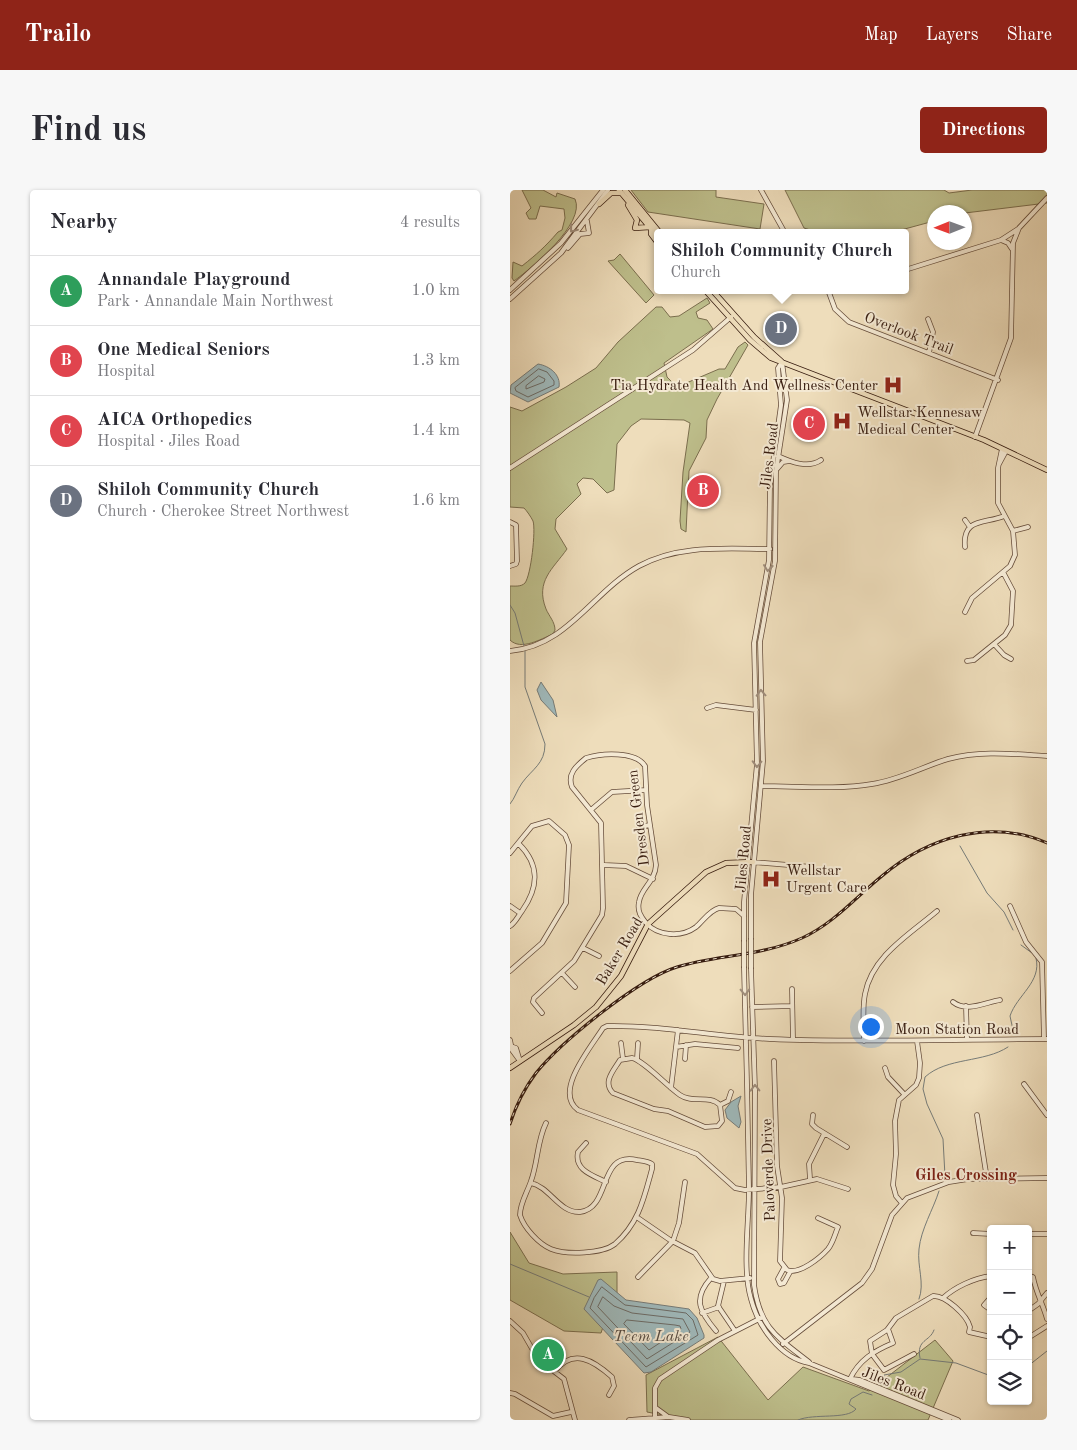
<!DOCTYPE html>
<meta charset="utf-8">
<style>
:root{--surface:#fff;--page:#f7f7f7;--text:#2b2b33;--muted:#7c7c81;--line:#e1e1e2;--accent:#8f2418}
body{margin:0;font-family:"Old Standard TT",serif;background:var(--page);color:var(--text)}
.controls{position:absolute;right:15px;bottom:15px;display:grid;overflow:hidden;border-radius:5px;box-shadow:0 1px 4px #0004}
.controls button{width:45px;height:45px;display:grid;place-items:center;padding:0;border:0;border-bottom:1px solid var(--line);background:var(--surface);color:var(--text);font:25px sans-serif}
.compass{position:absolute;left:417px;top:15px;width:45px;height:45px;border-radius:50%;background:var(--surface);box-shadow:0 1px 4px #0004;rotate:269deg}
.you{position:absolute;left:360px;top:836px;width:18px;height:18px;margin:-12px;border:4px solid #fff;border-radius:50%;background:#1a73e8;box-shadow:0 0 0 8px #1a73e833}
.badge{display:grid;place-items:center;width:32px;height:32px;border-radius:50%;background:var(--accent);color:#fff;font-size:16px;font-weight:700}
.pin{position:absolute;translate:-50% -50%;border:2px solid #fff;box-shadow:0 1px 5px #0006}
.popup{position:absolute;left:144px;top:39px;width:255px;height:65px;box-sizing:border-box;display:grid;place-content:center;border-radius:5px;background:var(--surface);filter:drop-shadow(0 1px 4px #0005);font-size:16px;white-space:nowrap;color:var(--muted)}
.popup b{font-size:19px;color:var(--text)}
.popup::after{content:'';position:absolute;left:50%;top:100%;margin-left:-10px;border:10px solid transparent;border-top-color:var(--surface)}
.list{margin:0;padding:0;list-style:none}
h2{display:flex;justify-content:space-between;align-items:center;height:65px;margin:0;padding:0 20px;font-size:21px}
h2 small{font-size:16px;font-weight:400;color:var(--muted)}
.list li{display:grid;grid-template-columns:32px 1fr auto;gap:15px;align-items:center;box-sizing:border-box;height:70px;padding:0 20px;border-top:1px solid var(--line)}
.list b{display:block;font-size:19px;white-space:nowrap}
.list p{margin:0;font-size:16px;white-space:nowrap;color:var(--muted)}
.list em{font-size:16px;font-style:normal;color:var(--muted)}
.icon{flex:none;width:28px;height:28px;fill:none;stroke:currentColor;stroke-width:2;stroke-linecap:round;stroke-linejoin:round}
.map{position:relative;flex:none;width:537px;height:1230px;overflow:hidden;border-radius:5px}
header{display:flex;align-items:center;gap:30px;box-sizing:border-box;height:70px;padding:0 25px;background:var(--accent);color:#fff}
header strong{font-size:24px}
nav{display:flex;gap:28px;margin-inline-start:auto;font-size:18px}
.intro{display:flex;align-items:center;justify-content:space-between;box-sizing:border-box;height:120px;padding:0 30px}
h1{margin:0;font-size:35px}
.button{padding:12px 22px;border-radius:5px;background:var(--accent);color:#fff;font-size:18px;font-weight:700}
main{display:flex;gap:30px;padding:0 30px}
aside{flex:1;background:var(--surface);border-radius:5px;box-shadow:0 1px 4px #0004}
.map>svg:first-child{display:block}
</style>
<header>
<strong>Trailo</strong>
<nav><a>Map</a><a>Layers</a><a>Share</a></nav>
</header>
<div class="intro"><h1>Find us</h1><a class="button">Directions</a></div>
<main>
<aside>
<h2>Nearby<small>4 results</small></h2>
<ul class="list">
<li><span class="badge" style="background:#2e9e5b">A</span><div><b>Annandale Playground</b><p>Park · Annandale Main Northwest</p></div><em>1.0 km</em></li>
<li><span class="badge" style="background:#e0444e">B</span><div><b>One Medical Seniors</b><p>Hospital</p></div><em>1.3 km</em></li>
<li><span class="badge" style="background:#e0444e">C</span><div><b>AICA Orthopedics</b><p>Hospital · Jiles Road</p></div><em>1.4 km</em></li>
<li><span class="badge" style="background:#6b7280">D</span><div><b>Shiloh Community Church</b><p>Church · Cherokee Street Northwest</p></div><em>1.6 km</em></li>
</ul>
</aside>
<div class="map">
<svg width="537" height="1230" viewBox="0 0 537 1230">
<rect width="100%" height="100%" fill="#edb"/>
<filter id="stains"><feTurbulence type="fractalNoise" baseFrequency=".004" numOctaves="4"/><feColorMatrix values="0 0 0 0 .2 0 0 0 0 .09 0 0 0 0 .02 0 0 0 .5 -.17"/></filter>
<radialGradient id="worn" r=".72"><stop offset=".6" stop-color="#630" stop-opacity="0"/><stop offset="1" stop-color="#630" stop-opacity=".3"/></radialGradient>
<path fill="#bebf8c" stroke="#7b6e4e" d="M12 0H33L46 7 47 3 65 9C76 33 22 78 4 91L2 88 3 72 12 76C27 64 35 57 48 42L52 40 55 28 54 19 30 16 26 29H19L16 23 21 18Z
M121 0H206V7L254 14 250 39 138 22Z
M275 0H434L439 3 462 0H537V13L455 23 424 22V31L380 43H310L294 38Z
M110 64 144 105 136 113 98 71 104 70Z
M197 108 200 113 186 122 188 128 197 130 203 139 154 173 157 187 167 197 209 179H215L228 157 235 152 238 155 207 209 197 230 196 248 179 281 176 342 171 339 170 331 173 282 180 233 174 230 131 229 121 236 107 254 104 300 97 303 83 289 73 288 67 294 71 304 46 329 45 339 57 359C43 379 25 391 36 419 39 426 45 432 45 440L43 444C31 449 11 461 0 450V396C5 396 11 397 15 393 21 385 26 340 23 331 21 327 17 321 14 318L0 317V217L12 221 56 197 86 178 108 152 146 117H152L160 127 169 126Z
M0 1042 19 1073 53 1084 107 1082V1104L86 1112 96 1128 91 1143 54 1141 0 1110Z
M208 1147 258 1210 293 1177 359 1201 425 1150 443 1171 418 1230H179L137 1222 136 1185Z
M42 1155 50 1171 43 1177 26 1162Z"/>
<path fill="#9fb9bb" stroke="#767b77" d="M28 174C40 176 51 185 49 197L18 212 0 203 1 195Z
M31 492 43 510 47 527 31 510 27 500Z
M231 906 228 916 231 932 229 938 217 928 215 920 221 912Z
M91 1089 116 1110 179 1119 187 1128 194 1145V1148L141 1182 134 1183 74 1119 88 1090Z"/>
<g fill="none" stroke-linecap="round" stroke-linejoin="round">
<path stroke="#6c6b66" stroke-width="1" d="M29 179 37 182 44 191V195L18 207 6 201 5 198Z
M29 186 35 189 34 192 16 199V196Z
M92 1097 115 1115 176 1123 183 1130 188 1145 136 1177 80 1118 84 1108Z
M93 1107 104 1116 122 1123 173 1129 180 1142 137 1169 88 1117Z
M117 1130 165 1135 170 1136 171 1139 139 1160 114 1134Z"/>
<path stroke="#767b77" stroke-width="1" d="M0 415 5 423 14 456
M0 614C5 608 7 600 12 593 22 579 35 574 35 554L15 497V460
M450 656 477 703 494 722 503 740
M511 755 522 763
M503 840 500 826C507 805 532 792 526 768
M435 986 433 949 417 914 413 899 415 887C437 867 474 873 498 857
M0 1074 79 1107
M409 1109C415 1093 407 1077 409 1059 411 1039 423 1020 429 1001
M410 1168C406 1149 420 1152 424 1140
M518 1176 537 1161
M371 1195 375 1192 374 1185 391 1182 410 1169 446 1173 481 1186
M288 1230C304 1223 337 1230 346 1219L339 1214 341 1209 353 1202 362 1205"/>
<g stroke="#664d3b" stroke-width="5.5">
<path id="minor" d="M251 0 275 43
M491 50 498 53 502 59
M58 58 70 44 79 43 77 31
M395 80 491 50 508 39
M0 100 51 53 93 0
M318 100 325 119 339 132 488 190
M0 109 51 63 98 0
M418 129 423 142 419 163
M465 247 501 148 503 53 509 38 537 8
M268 266C281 272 298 279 311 270
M489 274 496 261
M0 278 183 160 221 127
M267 279 273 272 279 271
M455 330 460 337
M0 332 6 335 7 371 6 374 0 376
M503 341 518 337
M455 357C452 327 476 334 494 326
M455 422 462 408 500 376 505 365 503 341 488 313V278L492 259
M484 454 494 465 501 469
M0 461C58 456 82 402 129 376 169 354 216 359 260 359
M457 471 464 470 495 445 501 435 503 401 493 382
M197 518 206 515 246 520
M251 596C286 596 328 600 362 594 389 590 412 577 438 569 471 560 504 564 537 566
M82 619 102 602 136 600
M129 637 140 635
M0 663 22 636 39 631 55 645 59 655 56 713 32 753 0 781
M243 672 302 677
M94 675 116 676 143 689
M0 716 10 723
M500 716 516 752 532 772 534 849
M0 736C6 732 8 726 12 721 29 697 30 675 9 654
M241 748V705L253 571 250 452 265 371 266 281 277 210 272 172
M234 750V712L247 574 244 453 259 370 260 294 271 215 268 178 272 172
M73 758 89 766
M234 778C236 852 238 925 239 999 239 1031 232 1079 241 1109 248 1136 270 1168 299 1173L439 1230
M241 779 245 899 244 1095C250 1138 267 1147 299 1172
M52 783 65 797
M282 799 283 850
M443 812C457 823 476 812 490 810
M456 816 457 850
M242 817 282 816
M32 823 23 812 24 808 64 771 92 725 93 718 91 633 62 597C57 584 66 576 76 568 92 563 126 561 135 576L137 615 146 675C145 692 131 698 129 712 127 721 131 727 136 733 148 746 171 748 186 737 193 731 200 720 209 718L226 719 234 726
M0 850 2 860 10 871
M354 851C354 835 352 819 355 804 362 766 400 744 427 721
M111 853 113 869
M3 857 6 858 9 868
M166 857 185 854 228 858
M122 868C133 870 158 897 170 905 183 914 199 904 210 915L212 931 208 936 195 937 158 921 144 919 103 903C92 892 104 880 110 870Z
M127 869 128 853
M175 869 176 855
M264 871 267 976 272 1008 270 1071 277 1080C289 1085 310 1068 318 1059 323 1053 325 1044 328 1037L308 1028
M375 878 378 887 394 904
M514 894 537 925
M161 898 168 840
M210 915 218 911 221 902
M303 925 302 934 306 938 337 957
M467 925 477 989
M76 953 68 962C64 980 82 985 96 992
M300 989 299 974 314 944
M21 993C40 997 49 1023 70 1022 102 1018 87 961 127 970 133 971 137 971 142 974V979C134 1008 129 1033 105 1054 92 1064 56 1065 41 1059 29 1054 14 1038 10 1025 10 1013 17 1003 21 991 28 972 27 951 36 933
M338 999 307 989 271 997 235 1000 225 998 187 964 68 920C43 902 81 857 93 838L97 836C152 835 205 847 260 849 352 853 445 849 537 849
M391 1012 386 1006 383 995 386 964 385 931 389 910 406 895 409 888 410 873 407 851
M128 1028 160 1050 185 1063 203 1089 210 1091 240 1088
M463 1043 481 1044
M518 1044H537
M274 1078 268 1089 270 1094 274 1093 280 1082
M518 1085 523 1087C526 1103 533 1114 537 1129
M128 1087 163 1051 169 1033 175 992
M201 1088C182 1109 190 1122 206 1141
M214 1091 208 1116 225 1141
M481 1107 474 1115 481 1120
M433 1108C445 1097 464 1088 481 1086
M518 1121 528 1114 537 1103
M192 1123 209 1117
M0 1131 13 1143 28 1169 54 1189 65 1230
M518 1148 537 1136
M273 1154 352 1093 362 1079 382 1025 397 1008 439 992 458 989 537 988
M404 1164 374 1180 362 1164 360 1151 377 1140 386 1128 396 1122 423 1106C435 1105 457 1125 460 1137L459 1142 481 1147
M45 1181C63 1158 83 1170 102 1187L104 1196 99 1205
M340 1189C349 1170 364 1161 383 1153L378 1139
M342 1189 350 1190 448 1230
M0 1203 5 1204 43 1226 61 1222
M146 1218 157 1226
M145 1228V1198L150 1189 208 1150 251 1128
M119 1230 159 1227 178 1230"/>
</g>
<g stroke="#381d10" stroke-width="6">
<path id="major" d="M109 0 147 46
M115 0 150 43
M89 14 101 3H110
M118 15 127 30 125 38 140 37
M141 38V44L147 52
M157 43H158
M195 100 240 150 261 168 474 250 537 280
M202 100 244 147 271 171
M0 878 64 835 86 817 111 786 138 734 196 682 216 673 243 672"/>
</g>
<use href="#minor" stroke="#f4e9d3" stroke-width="4"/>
<use href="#major" stroke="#edb" stroke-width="4.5"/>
<g stroke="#381d10" stroke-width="3">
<path id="rail" d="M0 934C6 915 14 899 26 883 51 852 128 789 167 777 207 765 252 766 292 748 323 734 346 707 372 686 418 647 480 628 537 653"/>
</g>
<use href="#rail" stroke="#f4e9d3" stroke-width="1" stroke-dasharray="4" stroke-linecap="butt"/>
<g stroke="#664d3b" stroke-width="5.5" stroke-linecap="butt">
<path id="minor-bridge" d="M241 748V779
M234 750V778"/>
</g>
<use href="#minor-bridge" stroke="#f4e9d3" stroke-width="4"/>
</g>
<defs><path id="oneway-chevron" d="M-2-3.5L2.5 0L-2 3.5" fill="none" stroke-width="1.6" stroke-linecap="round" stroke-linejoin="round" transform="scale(1.25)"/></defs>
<g stroke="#9f8d7b">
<use href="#oneway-chevron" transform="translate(63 39) rotate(129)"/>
<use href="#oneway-chevron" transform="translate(258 378) rotate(97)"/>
<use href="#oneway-chevron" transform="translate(251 503) rotate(-92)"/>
<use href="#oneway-chevron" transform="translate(247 574) rotate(92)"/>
<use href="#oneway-chevron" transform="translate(235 802) rotate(88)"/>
<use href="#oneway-chevron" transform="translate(245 898) rotate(-91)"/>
</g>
<defs>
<g id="hospital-bare" transform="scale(1.5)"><path d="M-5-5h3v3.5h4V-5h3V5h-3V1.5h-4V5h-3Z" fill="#8f2418" stroke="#f4e9d3" stroke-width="2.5" paint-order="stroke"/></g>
</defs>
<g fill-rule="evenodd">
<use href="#hospital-bare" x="383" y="195"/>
<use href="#hospital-bare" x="332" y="231"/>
<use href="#hospital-bare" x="261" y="689"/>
</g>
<g text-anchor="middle" stroke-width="4" stroke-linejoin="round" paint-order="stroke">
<g font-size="15" fill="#381d10" stroke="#f4e9d3">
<text transform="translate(399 143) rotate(21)" y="5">Overlook Trail</text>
<text transform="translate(259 266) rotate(-83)" y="5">Jiles Road</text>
<text transform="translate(128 628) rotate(-97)" y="5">Dresden Green</text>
<text transform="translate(233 669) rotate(-85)" y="5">Jiles Road</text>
<text transform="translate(109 761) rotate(-59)" y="5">Baker Road</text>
<text x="447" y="844">Moon Station Road</text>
<text transform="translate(258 980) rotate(-92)" y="5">Paloverde Drive</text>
<text transform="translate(384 1193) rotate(21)" y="5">Jiles Road</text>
</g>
<g font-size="15" fill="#381d10" stroke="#f4e9d3" text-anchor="start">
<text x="368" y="200" text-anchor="end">Tia Hydrate Health And Wellness Center</text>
<text x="347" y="227">Wellstar Kennesaw<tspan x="347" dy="17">Medical Center</tspan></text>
<text x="276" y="685">Wellstar<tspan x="276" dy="17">Urgent Care</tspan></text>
</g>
<g font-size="16" font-weight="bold" fill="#7a1f14" stroke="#f4e9d3">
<text x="456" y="990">Giles Crossing</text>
</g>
<g font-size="16" font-style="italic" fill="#574c43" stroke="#f4e9d3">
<text x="141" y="1151">Teem Lake</text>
</g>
</g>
<rect width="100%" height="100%" filter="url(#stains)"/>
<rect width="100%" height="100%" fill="url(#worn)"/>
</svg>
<div class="controls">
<button>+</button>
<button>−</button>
<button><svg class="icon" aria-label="locate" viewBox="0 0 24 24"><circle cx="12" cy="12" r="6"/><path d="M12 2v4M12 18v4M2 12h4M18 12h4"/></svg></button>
<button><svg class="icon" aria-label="layers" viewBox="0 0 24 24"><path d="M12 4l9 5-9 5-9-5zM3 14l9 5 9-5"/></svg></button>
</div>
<svg class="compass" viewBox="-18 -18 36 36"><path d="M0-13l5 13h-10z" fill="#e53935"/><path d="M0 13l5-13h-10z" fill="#7c7c81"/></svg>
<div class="you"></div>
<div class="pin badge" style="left:38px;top:1165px;background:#2e9e5b">A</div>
<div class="pin badge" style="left:193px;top:301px;background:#e0444e">B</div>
<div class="pin badge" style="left:299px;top:234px;background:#e0444e">C</div>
<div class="pin badge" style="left:271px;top:139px;background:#6b7280">D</div>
<div class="popup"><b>Shiloh Community Church</b>Church</div>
</div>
</main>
